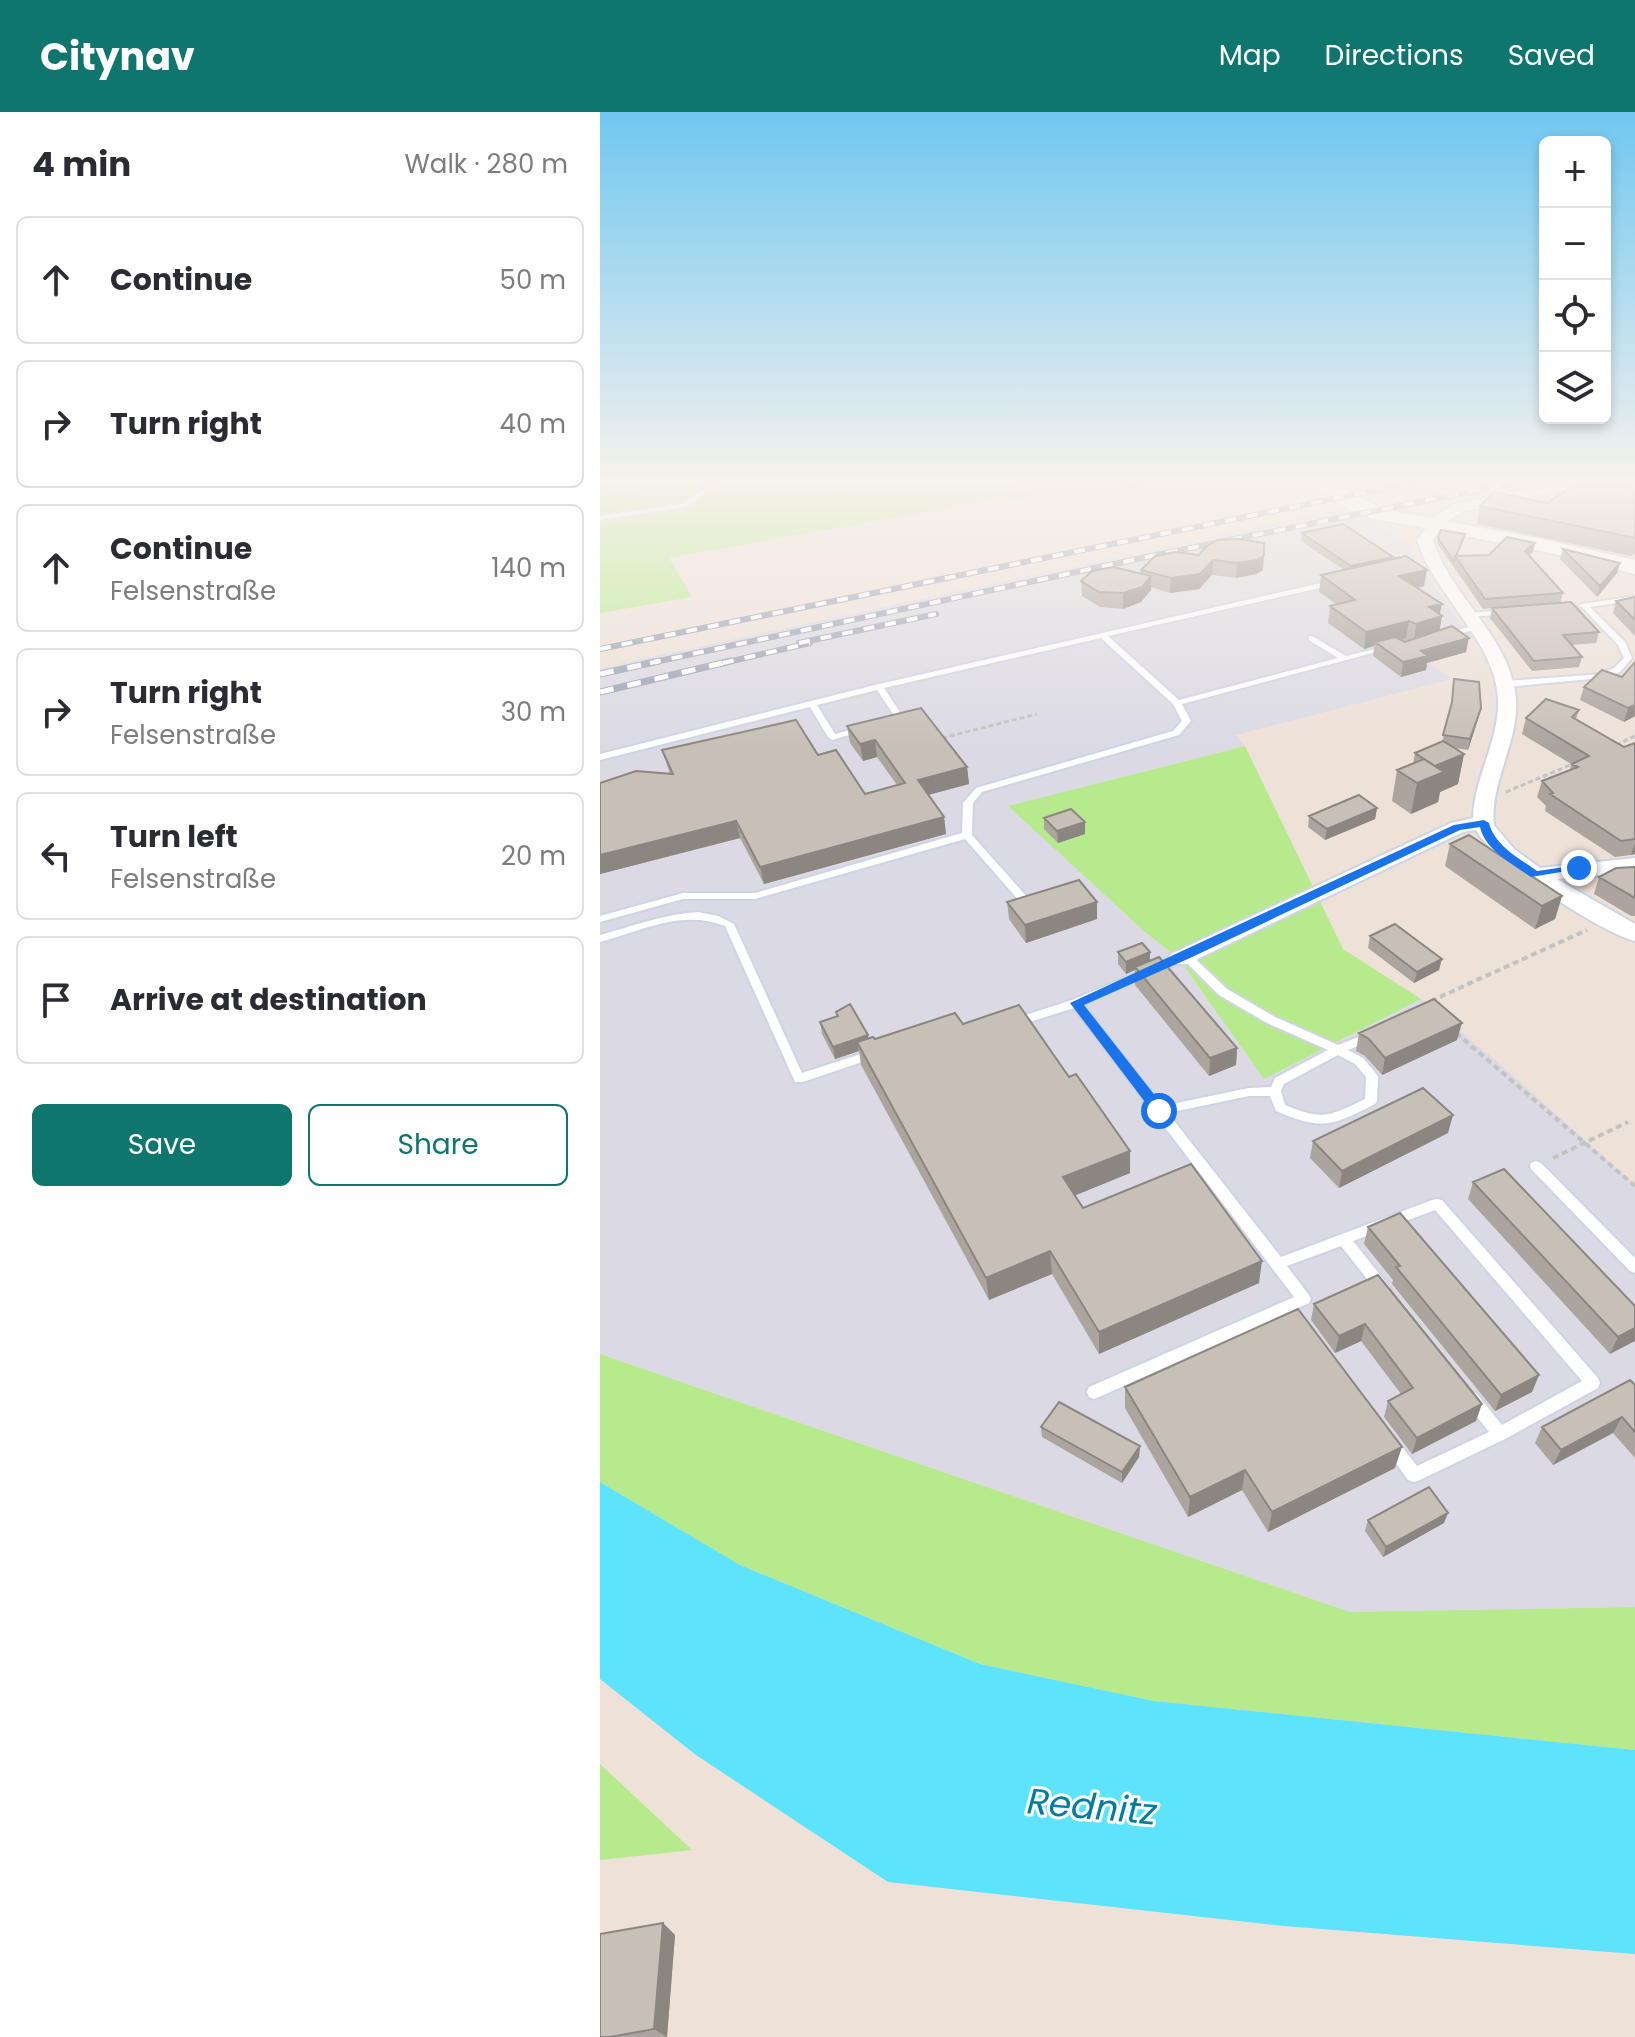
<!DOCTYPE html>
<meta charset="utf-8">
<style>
:root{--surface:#fff;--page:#f2f2f3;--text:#2b2b33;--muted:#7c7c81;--line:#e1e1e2;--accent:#0f766e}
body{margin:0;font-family:Poppins,sans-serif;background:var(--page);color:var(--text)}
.controls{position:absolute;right:24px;top:24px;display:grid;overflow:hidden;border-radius:12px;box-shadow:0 4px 12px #0003}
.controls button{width:72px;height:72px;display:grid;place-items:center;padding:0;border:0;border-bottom:2px solid var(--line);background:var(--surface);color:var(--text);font:40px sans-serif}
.stop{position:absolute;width:24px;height:24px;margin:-18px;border:6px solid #1a73e8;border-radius:50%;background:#fff}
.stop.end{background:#1a73e8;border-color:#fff;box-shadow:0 2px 8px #0008}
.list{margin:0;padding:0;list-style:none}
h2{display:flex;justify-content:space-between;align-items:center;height:104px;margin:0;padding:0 32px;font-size:34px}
h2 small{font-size:26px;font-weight:400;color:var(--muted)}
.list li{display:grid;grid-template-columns:52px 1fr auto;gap:24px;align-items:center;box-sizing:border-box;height:128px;margin:0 16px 16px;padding:0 16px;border:2px solid var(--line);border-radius:12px}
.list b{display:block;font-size:30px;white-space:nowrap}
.list p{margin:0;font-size:26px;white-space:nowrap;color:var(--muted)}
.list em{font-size:26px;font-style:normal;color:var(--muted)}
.actions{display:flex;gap:16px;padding:24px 32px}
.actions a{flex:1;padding:18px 0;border:2px solid var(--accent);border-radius:12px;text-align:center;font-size:28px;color:var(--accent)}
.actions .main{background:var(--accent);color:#fff}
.icon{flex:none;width:44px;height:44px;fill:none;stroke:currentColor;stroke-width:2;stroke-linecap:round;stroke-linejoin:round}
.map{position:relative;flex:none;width:1035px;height:1925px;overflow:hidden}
header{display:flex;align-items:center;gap:48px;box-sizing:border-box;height:112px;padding:0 40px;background:var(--accent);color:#fff}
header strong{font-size:38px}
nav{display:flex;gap:44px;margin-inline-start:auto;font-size:28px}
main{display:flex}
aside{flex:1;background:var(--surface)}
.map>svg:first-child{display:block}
</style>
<header>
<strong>Citynav</strong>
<nav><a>Map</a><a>Directions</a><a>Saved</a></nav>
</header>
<main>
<aside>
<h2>4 min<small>Walk · 280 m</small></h2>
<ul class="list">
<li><svg class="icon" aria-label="ahead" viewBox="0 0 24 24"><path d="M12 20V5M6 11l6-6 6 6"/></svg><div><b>Continue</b></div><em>50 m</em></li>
<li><svg class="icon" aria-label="right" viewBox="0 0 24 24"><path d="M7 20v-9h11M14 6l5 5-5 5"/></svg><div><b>Turn right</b></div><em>40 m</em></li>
<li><svg class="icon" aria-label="ahead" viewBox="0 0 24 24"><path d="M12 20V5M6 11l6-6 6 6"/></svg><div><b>Continue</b><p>Felsenstraße</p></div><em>140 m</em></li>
<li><svg class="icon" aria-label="right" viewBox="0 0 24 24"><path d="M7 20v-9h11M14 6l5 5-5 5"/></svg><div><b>Turn right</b><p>Felsenstraße</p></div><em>30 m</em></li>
<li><svg class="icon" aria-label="left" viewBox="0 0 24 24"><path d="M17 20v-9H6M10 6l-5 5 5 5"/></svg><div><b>Turn left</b><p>Felsenstraße</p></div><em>20 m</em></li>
<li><svg class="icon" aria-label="arrive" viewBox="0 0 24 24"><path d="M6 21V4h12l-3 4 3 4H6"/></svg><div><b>Arrive at destination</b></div></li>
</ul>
<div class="actions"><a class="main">Save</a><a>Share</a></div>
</aside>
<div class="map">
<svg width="1035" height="1925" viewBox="0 0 1035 1925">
<rect width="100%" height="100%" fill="#ede1d8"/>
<path fill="#dbdae4" d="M742 397 772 409 809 434 812 443 871 525 817 542 852 567 636 623 645 634 409 694 545 820 579 847 664 967 821 887 894 947 1035 1073V1495L750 1500 0 1242V556Z"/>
<path fill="#b7ea8d" d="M0 366H195L241 371 273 366H400L432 384 398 391 393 388 69 446 92 485 0 501Z
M645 634 743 837 821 887 664 967 579 847 545 820 408 694Z
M0 1242 750 1500 1035 1495V1638L554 1589 380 1552 140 1453 0 1370Z
M0 1652 92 1738 0 1748Z"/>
<path fill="#5de3fc" d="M0 1370 140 1453 380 1552 554 1589 1035 1638V1842L684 1814 288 1770 96 1643 0 1567Z"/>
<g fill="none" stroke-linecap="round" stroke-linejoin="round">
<g stroke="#cdd4e3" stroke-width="4">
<path id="service" d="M122 366H129L85 395 0 408V404L81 392Z
M734 468 738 470 737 472 508 524 579 588 738 546 709 528V524H712L746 544 787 534 791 536 582 592 591 609 579 623 382 680 373 691 372 723 429 787 430 789 429 791H421L365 727 155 787H83L0 810V804L83 781H155L362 721 363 691 376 676 573 619 582 609 573 592 501 526 284 576 306 609 295 614 291 611 297 608 277 578 217 593 235 622 262 615 266 618 232 628 228 625 210 595 0 648V642L279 572Z
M1035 484V488L990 495 1025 530 1032 546 1020 560 1002 566 906 575 902 572 906 569 1001 562 1014 556 1024 546 1018 533 983 496 978 494 982 492Z
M908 498 912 500 911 502 867 505 863 503 867 501Z
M876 513 880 515 879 517 844 525 840 523Z
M98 800 118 804 134 812 202 961 273 938 277 939 279 942 277 945 203 970H195L125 814C83 797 41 819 0 830V823C33 814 64 802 98 800Z
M586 840 590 842 627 877 675 905 738 933 771 920 777 924 775 927 748 938 763 946 778 964 777 989 775 992C732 1014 722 1019 676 999L670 984H649L568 1001 681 1145 832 1088 837 1087 842 1088 998 1266 1000 1271 998 1276 905 1327 820 1368 814 1370 808 1368 785 1336 782 1331 785 1326 790 1324 795 1326 817 1354 889 1320 866 1291 863 1286 866 1281 871 1279 876 1281 902 1313 982 1269 835 1098 753 1129 789 1174 791 1178 789 1182 784 1184 779 1182 741 1134 687 1154 709 1183 711 1187 709 1191 499 1285 494 1287 489 1285 487 1280 489 1275 694 1185 474 896 414 915 408 911 410 908 472 888ZM584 848 619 883 667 911 728 938 675 966 671 975 649 976 562 994 483 892ZM738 943 755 952 766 965 765 987C730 1004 723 1009 685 993L681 979 684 972Z
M936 1049 941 1051 1035 1146V1161L1030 1159 931 1057 930 1054 931 1051Z"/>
</g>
<g stroke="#cdd4e3" stroke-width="4">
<path id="minor" d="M977 366H1002L995 370 864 399 844 411 833 428C850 483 906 522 915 579 923 625 889 668 894 713L914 737 940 756 1035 746V760L957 767 1035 812V829C1000 820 893 750 876 718L863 720 587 852H571L567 847 571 842 851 711 873 706C874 665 900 628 898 586 895 529 834 483 817 428L834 405 854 393Z"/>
</g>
<g stroke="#cdd4e3" stroke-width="4">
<path id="secondary" d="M697 366H721L784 397 946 428 1035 448V462L946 440 772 406 748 397Z"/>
</g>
<path stroke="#c3c3c3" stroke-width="2" stroke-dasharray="4 2" stroke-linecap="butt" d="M0 385 52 377 82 378"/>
<path stroke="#c3c3c3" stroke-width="3" stroke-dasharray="5 3" stroke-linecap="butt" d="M342 626 437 602
M1016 633 1035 624
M906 680 975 651"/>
<path stroke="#c3c3c3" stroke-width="4" stroke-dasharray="6 4" stroke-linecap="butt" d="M831 889 987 818
M856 921 1035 1074
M953 1046 1028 1010"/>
<use href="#service" fill="#fff" fill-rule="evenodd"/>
<use href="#minor" fill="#fff" fill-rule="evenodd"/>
<use href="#secondary" fill="#fff" fill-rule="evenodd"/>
<g stroke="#9aa1b5" stroke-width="6">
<path id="rail-far1" d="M199 531 336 502
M0 537 835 366
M50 551 556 443 938 366
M123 551 210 531"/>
</g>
<g stroke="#9aa1b5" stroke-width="7">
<path id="rail" d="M0 562 59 549
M0 580 131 549"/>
</g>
<use href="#rail-far1" stroke="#fff" stroke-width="4" stroke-dasharray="11" stroke-linecap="butt"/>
<use href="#rail" stroke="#fff" stroke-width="5" stroke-dasharray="14" stroke-linecap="butt"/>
</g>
<path fill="#aba59d" d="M510 366H549L530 378Z
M1018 375 1035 377V442L1031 444 877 412 880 394 947 391Z
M702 421 792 448 824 474 817 476 842 504 839 519 866 540 827 551 826 558 801 565 773 544 774 534 764 537 728 511 730 494 736 492 719 480 721 463 744 458 701 429Z
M838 426 864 427 857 444 889 443 935 431 933 440 929 444 963 481 960 491 999 520 996 531 971 533 982 545 979 555 932 559 890 506 892 496 883 497 853 454 837 431Z
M963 437 1020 451 1017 461 997 485 960 447Z
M599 443 663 458 656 462 636 466 612 463 599 477 570 481 551 475V478L541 490 523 497 500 495 482 484 481 469 541 461V458Z
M1035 485V524L1013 501 1016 489Z
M1035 550V604L1024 610 980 588 984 575 1022 565Z
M854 567 878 607 868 638 854 636 864 642 858 672 840 680 838 690 811 702 792 689 797 658 813 652 815 641 842 630 851 597Z
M979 598 976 607 1024 635 1035 631V742L1031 743 1015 745 945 699 946 694 937 685 942 669 970 659 971 652 922 622 926 606Z
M247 614 367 655 369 672 328 683 344 705 346 722 164 772 140 726 0 762V671L70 662 62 638 218 643 265 682 297 673 277 645 263 649 250 631Z
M777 696 775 707 725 728 708 715 709 704Z
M444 706 485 722 458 731 444 717Z
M850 732 962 784 955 807 935 817 845 754Z
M1035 755V804H1031L994 782 999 765Z
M407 790 497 807 426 831 409 807Z
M770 824 839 858 814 871 768 836Z
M518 840 550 849 637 936 636 953 609 964 535 873V858L526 862 518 852Z
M236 900 269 926 275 927 363 912 469 965 530 1039V1061L475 1083 483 1096 659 1171 499 1242 452 1162 389 1188 261 953 259 939 235 947 222 922 220 910 237 904Z
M759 921 857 928 782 963 765 944 756 939Z
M848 1021 739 1076 710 1046 713 1029Z
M873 1070 1035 1194 1010 1242 868 1087Z
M768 1115 939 1263 932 1280 895 1299 792 1172 793 1168 764 1132Z
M778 1163 876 1309 812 1342 784 1305 788 1289 801 1282 761 1229 735 1241 711 1208 714 1192Z
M1035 1273V1346L1013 1321 953 1353 935 1331 942 1315Z
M525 1275 795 1356 668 1420 642 1378 588 1405 525 1296Z
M441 1315 540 1334 539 1345 522 1371 442 1325Z
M768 1408 844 1411 783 1445 765 1419Z
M63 1811 75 1823 67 1925H0Z"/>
<path fill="#8b8680" d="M538 366H549L530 378V371Z
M935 431 933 440 923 449 925 439Z
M664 443 663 458 656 462 636 466 637 451Z
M793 445 792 453 750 462 751 454Z
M613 448 612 463 599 477 570 481 571 466Z
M1020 451 1017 461 997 485 1000 474Z
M827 458 824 474 796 481 799 464Z
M551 464V478L541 490 523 497V481Z
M842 492 839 505 842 504 839 521 814 530 816 512 829 495Z
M809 509 806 526 779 533 775 530 774 534 764 537 766 520Z
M869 526 866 540 827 551 826 558 801 565 803 550 821 539Z
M1035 593V604L1024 610 1028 596Z
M881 596 878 607 868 638 870 627Z
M275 628 277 645 263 649 260 632Z
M864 642 858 672 840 680 838 690 811 702 817 671 835 654Z
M367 655 369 672 320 685 318 668Z
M777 696 775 707 725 728 727 717Z
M344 705 346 722 164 772 160 755Z
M136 709 140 726 0 762V743Z
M485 710V722L458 731 457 719Z
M1035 731V742L1031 743Z
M962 784 955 807 935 817 942 794Z
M497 790V807L426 831 425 813Z
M550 840V852L535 855V858L526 862V850Z
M842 847 839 858 814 871 817 860Z
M862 911 857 928 782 963 785 946Z
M268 923 270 935 257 930 259 939 235 947 233 935Z
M637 936 636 953 609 964 610 946Z
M853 1003 848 1021 739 1076 742 1059Z
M530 1039V1061L464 1088 463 1065Z
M450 1139 452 1162 389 1188 386 1166Z
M662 1149 659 1171 499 1242V1220Z
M765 1212 761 1229 735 1241 739 1224Z
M1035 1216V1229L1010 1242 1018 1225Z
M939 1263 932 1280 895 1299 901 1283Z
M882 1292 876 1309 812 1342 817 1326Z
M1022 1305 1013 1321 953 1353 961 1338Z
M540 1334 539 1345 522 1371V1360Z
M802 1335 795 1356 668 1420 672 1400Z
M645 1358 642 1378 588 1405 590 1385Z
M848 1401 844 1411 783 1445 786 1435Z
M63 1811 75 1823 67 1925 54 1917Z"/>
<path fill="#c7c0b7" stroke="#8b8680" stroke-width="2" d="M522 366H538L530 371Z
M986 366H1002L1018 375 1025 374 1035 377V426L880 394 894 380 947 391Z
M743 412 793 445 751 454 702 421Z
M841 418 865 422 854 449 838 426Z
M907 425 935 431 925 439 963 481 885 487 855 444 889 443Z
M639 427 664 431V443L657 448 637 451 613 448 600 462 571 466 541 458 555 444 575 440 599 443 608 433 617 428Z
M963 437 1020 451 1000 474Z
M806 444 827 458 799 464 842 492 829 495 842 504 816 512 809 509 766 520 730 494 755 488 721 463Z
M513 455 551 464 542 475 523 481 499 480 481 469 492 459Z
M1035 485V508L1016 489Z
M971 490 999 520 963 523 982 545 934 549 892 496Z
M852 514 869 526 821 539 828 544 803 550 775 530 795 525 805 530Z
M1035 550V593L1028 596 984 575 1002 558 1022 565Z
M854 567 879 570 881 596 870 627 843 623 852 590Z
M946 587 979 598 972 605 1024 635 1035 631V727L1021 729 950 682 953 681 942 669 978 655 972 652 989 644 926 606Z
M321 596 367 655 318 668 344 705 160 755 136 709 0 743V671L36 659 73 662 62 638 196 608 218 643 236 638 265 682 305 671 275 628 260 632 247 614Z
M843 629 864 642 835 654 815 641Z
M824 647 844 660 817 671 797 658Z
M759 683 777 696 727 717 709 704Z
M471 697 485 710 457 719 444 706Z
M869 723 962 784 942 794 850 732Z
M1035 755V786L999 765 1016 756Z
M479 768 497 790 425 813 407 790Z
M795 812 842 847 817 860 770 824Z
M542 831 550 840 526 850 518 840Z
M559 845 637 936 610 946 535 855Z
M834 887 862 911 785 946 769 927 759 921Z
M250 892 268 923 233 935 220 910 238 904 236 900Z
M419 893 469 965 476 962 530 1039 463 1065 483 1096 591 1052 662 1149 499 1220 450 1139 386 1166 257 930 273 925 275 927 355 901 363 912Z
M823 976 853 1003 742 1059 713 1029Z
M904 1057 1035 1194V1216L1018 1225 873 1070Z
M800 1101 939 1263 901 1283 796 1155 800 1154 768 1115Z
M778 1163 882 1292 817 1326 788 1289 813 1276 765 1212 739 1224 714 1192Z
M698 1197 802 1335 672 1400 645 1358 590 1385 525 1275Z
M1030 1268 1035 1273V1320L1022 1305 961 1338 942 1315Z
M459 1290 540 1334 522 1360 441 1315Z
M829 1375 848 1401 786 1435 768 1408Z
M63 1811 54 1917 10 1925H0V1822Z"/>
<linearGradient id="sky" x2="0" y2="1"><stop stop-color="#70c7f0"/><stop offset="0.58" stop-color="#f7f2ed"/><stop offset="1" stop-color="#f7f2ed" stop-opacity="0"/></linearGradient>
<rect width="1035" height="635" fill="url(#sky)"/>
<path fill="#1a73e8" d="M884 708 889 711C895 734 919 746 937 759L979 753 985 756 931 765C913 752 885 738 880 715L860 718 590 846 484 893 564 995V1002H554L470 891 854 713Z"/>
<g text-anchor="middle" stroke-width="6" stroke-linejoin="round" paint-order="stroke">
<g font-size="36" font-style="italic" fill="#007da4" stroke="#fff">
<text transform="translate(492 1694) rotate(5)" y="13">Rednitz</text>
</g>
</g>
</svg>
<div class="controls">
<button>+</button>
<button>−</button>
<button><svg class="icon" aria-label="locate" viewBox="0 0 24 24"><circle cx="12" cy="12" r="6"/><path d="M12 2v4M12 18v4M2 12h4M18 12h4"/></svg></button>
<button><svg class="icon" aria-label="layers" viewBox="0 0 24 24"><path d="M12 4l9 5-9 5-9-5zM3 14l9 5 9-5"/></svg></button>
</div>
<div class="stop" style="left:559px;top:999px"></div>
<div class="stop end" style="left:979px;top:756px"></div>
</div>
</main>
